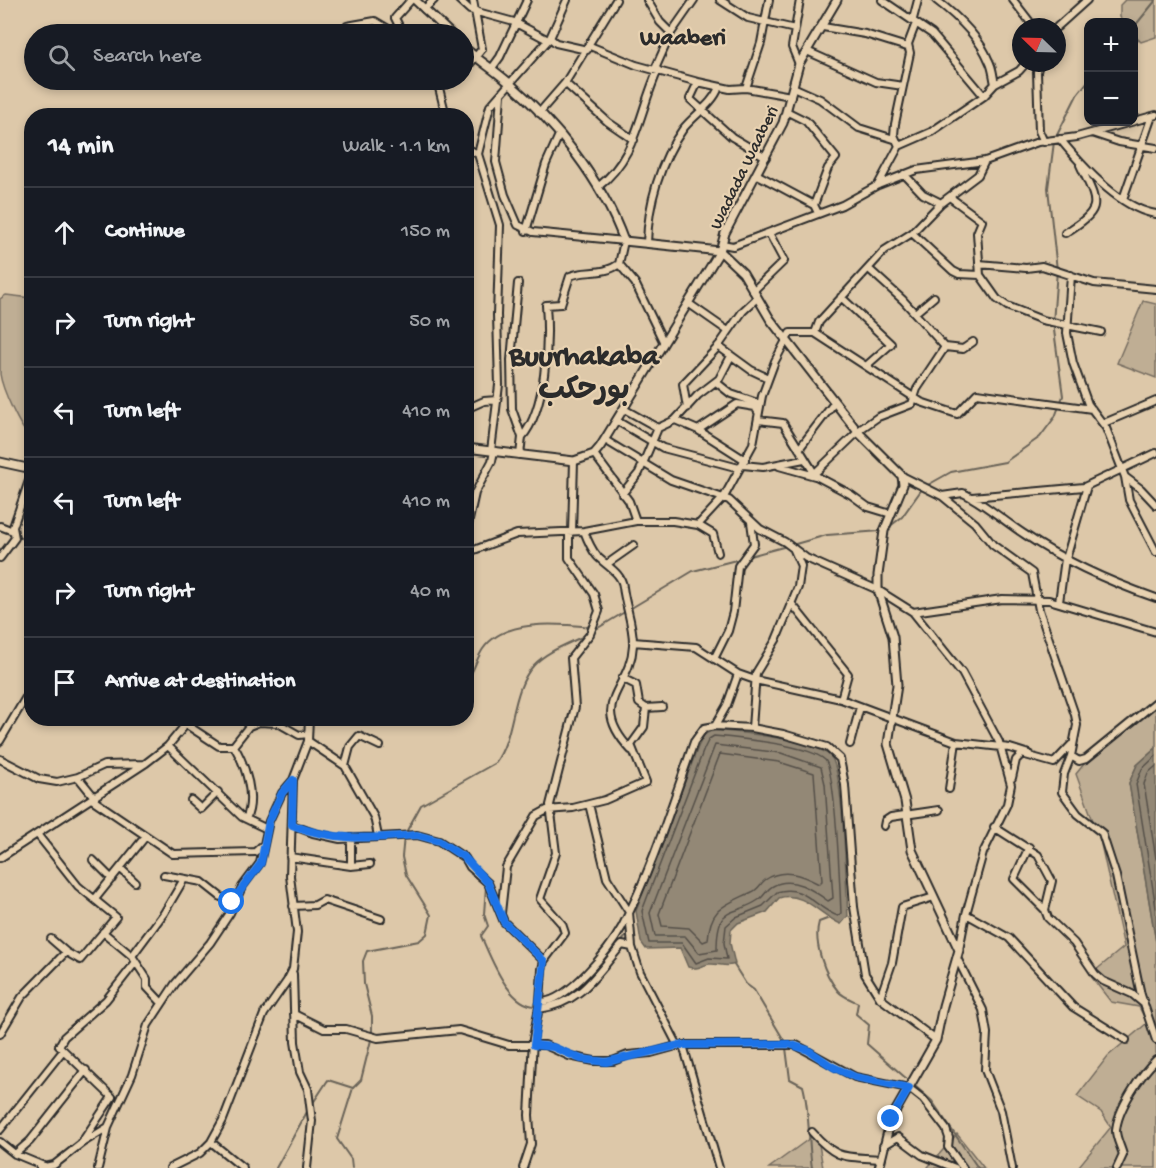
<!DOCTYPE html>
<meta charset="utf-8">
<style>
:root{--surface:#171b24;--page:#242831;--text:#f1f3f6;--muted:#9ea1a6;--line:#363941}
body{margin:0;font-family:"Gochi Hand","Playpen Sans Arabic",sans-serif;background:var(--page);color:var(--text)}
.controls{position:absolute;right:18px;top:18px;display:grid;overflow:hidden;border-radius:12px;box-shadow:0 3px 9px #0003}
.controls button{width:54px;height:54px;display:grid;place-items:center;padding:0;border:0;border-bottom:2px solid var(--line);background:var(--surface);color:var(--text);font:30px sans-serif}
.compass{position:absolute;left:1012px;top:18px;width:54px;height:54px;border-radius:50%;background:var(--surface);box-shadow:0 3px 9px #0003;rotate:293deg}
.stop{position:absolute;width:18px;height:18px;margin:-14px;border:4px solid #1a73e8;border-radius:50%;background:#fff}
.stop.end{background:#1a73e8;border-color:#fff;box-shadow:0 2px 6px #0008}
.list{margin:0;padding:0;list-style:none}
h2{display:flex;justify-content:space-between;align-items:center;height:78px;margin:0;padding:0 24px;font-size:26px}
h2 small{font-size:20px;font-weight:400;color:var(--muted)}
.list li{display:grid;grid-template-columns:39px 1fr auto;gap:18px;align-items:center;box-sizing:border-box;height:90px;padding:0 24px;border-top:2px solid var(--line)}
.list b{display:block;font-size:22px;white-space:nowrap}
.list em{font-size:20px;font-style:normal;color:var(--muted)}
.icon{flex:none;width:33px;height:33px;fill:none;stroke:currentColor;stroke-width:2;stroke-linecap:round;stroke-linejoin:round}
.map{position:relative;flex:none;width:1156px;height:1168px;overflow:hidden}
.search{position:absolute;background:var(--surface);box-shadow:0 3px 9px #0003;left:24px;top:24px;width:450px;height:66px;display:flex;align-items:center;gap:15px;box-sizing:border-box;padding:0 21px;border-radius:33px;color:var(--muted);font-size:22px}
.panel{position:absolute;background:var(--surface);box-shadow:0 3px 9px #0003;left:24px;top:108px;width:450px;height:618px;border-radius:24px}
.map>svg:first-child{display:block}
</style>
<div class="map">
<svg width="1156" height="1168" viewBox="0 0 1156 1168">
<rect width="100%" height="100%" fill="#ddc8a9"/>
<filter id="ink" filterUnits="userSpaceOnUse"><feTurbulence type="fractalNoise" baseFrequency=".0167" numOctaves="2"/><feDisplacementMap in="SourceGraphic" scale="12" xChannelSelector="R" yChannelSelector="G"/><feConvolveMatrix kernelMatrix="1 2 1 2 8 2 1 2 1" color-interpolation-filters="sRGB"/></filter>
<g filter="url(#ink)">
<path fill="#bfae94" stroke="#756c60" stroke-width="1.5" d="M1125 0H1156V37L1141 42 1134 35V22H1123L1120 17V5Z
M6 295 31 298V437C20 430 2 388 0 374 0 351 0 323 0 299Z
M1143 301 1156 304V378L1117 363Z
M1156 702V748L1137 765 1129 783 1156 942V1168H1080L1079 1166 1111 1127 1101 1112 1077 1096 1108 1056 1147 1023 1139 1007 1111 1002 1090 975 1124 947 1100 840 1076 774 1093 753Z
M817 1133 823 1168H769Z
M957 1134 984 1168H928V1167Z"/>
<path fill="#938876" stroke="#696358" stroke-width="1.5" d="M712 730C737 732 815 739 831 757 844 772 846 889 848 916L841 924C821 916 803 890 779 898L767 912 738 923 731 930 730 943 735 964C727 968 718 963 709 964 700 966 698 970 688 967L680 948 646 949 641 942 636 911 698 747 704 735Z
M1156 748V942L1129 783 1137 765Z"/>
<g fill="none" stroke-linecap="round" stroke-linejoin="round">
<path stroke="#555049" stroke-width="1.5" d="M714 736C737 738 809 745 825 760 836 771 840 890 841 913L838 916C816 909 804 883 777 892L763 906 736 917 726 926 724 943 727 959 709 958 696 963 682 943H649L642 911 704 749 709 739Z
M715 745 781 753 821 767 825 784 833 898 828 901C813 890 792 875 773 886 767 889 765 895 760 899 731 919 717 902 717 950L699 953 685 936H655L650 913Z
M720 754 779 762 814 773 822 881 819 884C802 875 783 867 765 880 760 884 758 890 752 892 725 905 710 907 708 940L703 942 689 928 662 926 659 914Z
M1156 756 1142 769 1136 784 1156 908
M1156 766 1148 773 1144 784 1156 859"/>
<path stroke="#696358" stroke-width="2" d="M1134 27 1156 0
M1056 137 1077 95 1088 81
M926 486 951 472 1005 462 1040 437 1055 417 1063 396 1053 323 1057 270 1048 188 1054 142
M889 527 902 517 922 489
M16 534 32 545
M792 545 827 535 881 531
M746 557 787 546
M593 631 693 571 740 559
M466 682C474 672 476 659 483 649 504 618 560 624 592 627
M0 747 6 737
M471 874 486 886 484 914 488 926 481 936C491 958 509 1009 539 1006
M827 919 819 922C813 942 824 974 838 991 842 996 852 1000 858 1003L856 1014 869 1025 867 1044 932 1101 978 1168
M734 965 746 984 754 990 785 1042
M579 989 629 933
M786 1048 790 1079 803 1086C810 1112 808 1141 812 1168
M311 1106 328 1080 353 1088
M276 1168 308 1110
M352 1168 351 1159 337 1139 353 1088 361 1080 372 1036V1016L364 984 363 961 367 951 419 941 427 934 431 915 406 875 402 857 404 836 421 805 495 763C516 735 510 691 534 665 547 651 568 644 586 635"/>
<g stroke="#2b2b2b" stroke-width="10">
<path id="minor" d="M459 0 470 10 514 22 548 40
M647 0 660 22 671 33
M720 0 748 18 795 29
M882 0 932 34 984 96
M936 0C957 16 979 36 989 61 993 68 993 76 995 84
M1013 0 1034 27
M424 9 434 0
M913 19 918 0
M347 26 375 21 397 34
M823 27 865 34 907 47
M1057 27 1087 0
M397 34 399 26 395 18 411 0
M550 38 556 43 587 50
M590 46 636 65 698 82 730 89 746 88 791 96
M809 52 876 82 903 86
M1039 63 1037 72 1039 131 1044 142
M799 64 792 47 800 0
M492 68 500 57 527 0
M655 69 671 33 694 0
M464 71 482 49 473 0
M437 80 446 116
M698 82 690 99 732 137 766 157
M565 83 608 122 634 140
M793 87 820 99 859 128 894 139
M746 88 761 43 769 0
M501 95 496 162 505 195 518 225 533 232 624 241 619 264 635 283 663 341
M788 112 806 121 836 158 828 168 814 205 818 213
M539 113 565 83 616 0
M1092 133 1119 142 1156 148
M1060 139C1082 166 1121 209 1156 214
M899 146 894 135 895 124 910 53 908 44 916 23
M466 148 478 154
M904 174 923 194 941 203
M758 175 814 205
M878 185 899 146 931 132 984 96 995 84 1019 71 1026 63
M598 187C638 155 638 114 658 70
M951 198 982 221 977 233 980 275 997 299 1007 306 1042 320 1101 332
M1123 199 1152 116
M526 231 546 164 559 135
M912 233 953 271 959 274 980 275
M1065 233C1105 208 1098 204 1080 165
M647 243C648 204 660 161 683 129 694 115 713 104 719 87
M722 244 733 246 842 205 878 185 916 170 985 161 1038 142 1077 137 1156 115
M979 264 1026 268 1042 266 1094 283 1156 289
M1071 275 1067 333 1073 363 1088 404 1106 428 1125 477 1129 500 1156 552
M518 283 511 360 512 409 522 437 520 455
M753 291 784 261 769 233
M841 297 891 344 866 366
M688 303 728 331
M915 313 934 297
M815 333 819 322 885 250 912 233 941 203 978 175 985 161
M718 346 751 370 768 378
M945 347 963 349 973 342
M716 382 731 394 760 404
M687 408 683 384 717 348 743 311 757 298
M466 409 484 401 497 400
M624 409 658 428
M675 420 698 430 745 460
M758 420 783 423 816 476 850 494 868 507 891 514
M617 421 663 448 739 468
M1104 423 1156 401
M698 430 737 404 755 407 758 412
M522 437C546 409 549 342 546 305L561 304 570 276C587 269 603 276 619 264
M605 440 671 480 729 500 760 529 785 542 806 558 878 590 913 612 962 673 999 742 1011 785 1007 804 983 853 966 914 959 950
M799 449 834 403
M491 451 499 385 497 315 500 225 478 154 490 106 550 38 567 0
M594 454 629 501 636 521
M743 465 763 467 804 459
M779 466 815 476
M815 473 862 428 878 417 912 404 917 389 945 347 903 300 870 270
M902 476 942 496 975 523 993 545 1032 573 1039 610 1075 715 1077 725 1071 756 1079 761 1086 759 1156 702
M1125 477 1141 489 1156 505
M622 494 639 473 658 428 675 420 698 395 719 379 731 356
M942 496 963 493C984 503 1004 521 1024 534 1065 562 1110 582 1156 598
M972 497 1084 487 1156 453
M698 525 713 534 718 553
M0 526 13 531
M584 531C587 539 592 550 597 556 605 565 622 573 623 587 625 605 634 627 633 645 631 690 586 702 631 750
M572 532 574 461
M466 534 475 493 492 461 494 451
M466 553 517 534 584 531 636 521H673L698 525 724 497 753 444 762 396 775 361 790 333H815L921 402 957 414 977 393 1092 409
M0 558 15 538 13 527 32 472
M1066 559 1087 486
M607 564 634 545
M1059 602 1065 559
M792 604 848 674 841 699
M913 612 1002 599 1049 600 1156 632
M633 642 696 647 738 674 755 680 841 699 956 742 1010 748 1029 754
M714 659 728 631 733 612 738 566 754 544 751 522
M622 678 636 685 639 703 646 708 662 707
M187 725 219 746H234C246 766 256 798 246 819
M715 726 727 705 738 674
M752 728 756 673 776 640 798 587 801 566 794 550
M0 741 32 687
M308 741 345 766 374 817 378 836
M850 744 860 707
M234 745 249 726 259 722 278 723 299 735 308 734
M168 746 242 817 267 829
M1071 756 1064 774 1062 792 1078 814 1102 833 1116 876 1141 995 1156 1040
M0 759 39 779 57 782 78 777 104 765 144 764
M345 766 350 747 359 736 380 746
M78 777 95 798
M1012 778 1016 760 1022 754 1054 763 1071 745
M949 789 956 742
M93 800 173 854 255 852 264 844
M191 800 201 809 218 792
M589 804 607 878 629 912 632 947
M292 825 313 833 340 839 417 835 439 841 465 858 470 867 488 883 504 922 544 961
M884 826 885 821 891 817 939 810
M994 827 1038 855 1052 881 1045 910 1048 918 1074 943 1095 974 1103 981 1132 994 1144 1004
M351 838V866
M1029 847 1014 879 1045 910
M290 857 351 866 370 864
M0 858 146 763 168 746 191 718
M93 860 112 879
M121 869 135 882
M164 875 202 882 221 897 234 902
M95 899 145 837
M293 906 315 905 324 900 381 919
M501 913 506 867 536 816 547 810 573 808 605 800 646 782 631 745 644 727 646 708
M966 914 1009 938 1073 1007 1126 1040
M103 932 132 956
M51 939 66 952
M958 960 983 1010 987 1033 985 1070 1001 1111 1012 1168
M293 974 295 1042 300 1072 308 1089 312 1121 307 1168
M880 998 892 963 902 907 934 897
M540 1002C567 1003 610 949 622 927 652 869 672 804 694 742L704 728 715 726 752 728 783 734 827 747 840 759 845 785 854 907 865 974 880 998 936 1040
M162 1003 147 987V979L132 956 164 913 184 879
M539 1009C582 1003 595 975 622 945L632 947 640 972 678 1046
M294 1014 324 1029H346L378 1038 459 1030 509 1045H545L569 1056 594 1061H613L628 1055 651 1053 680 1045H796L855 1077 909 1088 923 1099 946 1129 949 1138 948 1147 963 1168
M0 1034 22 997 66 952 80 960 116 917 78 886 37 834
M683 1045 719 1168
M0 1130 62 1052
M812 1132C838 1161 844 1156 880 1159
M0 1142 15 1154 44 1166
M82 1142 112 1097 59 1046 64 1037 106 1000 135 963
M211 1142 243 1168
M883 1146 898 1137 922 1155 955 1168
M15 1154 30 1141 86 1070
M40 1168 54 1165 82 1143 108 1127 132 1075 148 1025 175 984 210 943 230 913 242 887 260 863 269 821 282 793 293 780
M98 1168 108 1128
M170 1168 200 1153 211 1142 223 1120 264 1014 287 981 293 969 297 932 290 876 293 780 308 741 309 718
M523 1168 531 1144 529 1115 533 1039 540 1002 542 969 544 961 565 933 562 924 540 899 556 853 550 805 575 707 571 658 590 634 599 611 594 594 569 558V532
M1117 1168 1123 1155C1121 1147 1116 1138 1116 1131 1117 1110 1141 1074 1156 1060"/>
</g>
<g stroke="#2b2b2b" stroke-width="11">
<path id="tertiary" d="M415 0 451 34
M464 47C477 59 493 69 507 81 556 123 602 180 624 241L720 251
M720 251 743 273 770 319 858 432 902 476 903 485 884 531 878 575V590L893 637 897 685 888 744 905 801 912 850 959 950 943 1006 936 1040 891 1119 879 1168
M466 448 574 461 594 454 600 447 720 251 725 233 783 123 799 64 837 0
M0 462 32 469"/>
</g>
<use href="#minor" stroke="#e8d2b1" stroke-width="6"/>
<use href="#tertiary" stroke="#e8d2b1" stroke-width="7"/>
</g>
</g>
<g fill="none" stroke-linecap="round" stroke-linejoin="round" filter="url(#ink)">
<path stroke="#1a73e8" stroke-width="8" d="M232 902 261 863 269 821 282 793 293 780 292 825C336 842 371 838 417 835L439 841 465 858 488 883 504 922 544 961 534 1045 553 1047 581 1059 606 1062 680 1045 789 1044 808 1050 833 1067 855 1077 909 1088 891 1119"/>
</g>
<g text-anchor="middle" stroke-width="4.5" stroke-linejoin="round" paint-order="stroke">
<g font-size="18" fill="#2b2b2b" stroke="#e8d2b1">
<text transform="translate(743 167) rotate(-64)" y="6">Wadada Waaberi</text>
</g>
<g font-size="24" font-weight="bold" fill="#2b2b2b" stroke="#e8d2b1">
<text x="683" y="44">Waaberi</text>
</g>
<g font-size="30" font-weight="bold" fill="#2b2b2b" stroke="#e8d2b1">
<text x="584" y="364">Buurhakaba<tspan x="584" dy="34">بورحكب</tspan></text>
</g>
</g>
</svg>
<div class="controls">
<button>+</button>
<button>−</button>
</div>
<svg class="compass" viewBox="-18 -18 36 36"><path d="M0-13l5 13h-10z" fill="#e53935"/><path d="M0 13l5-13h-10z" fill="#9ea1a6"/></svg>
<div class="stop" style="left:232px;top:902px"></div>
<div class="stop end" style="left:891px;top:1119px"></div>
<div class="search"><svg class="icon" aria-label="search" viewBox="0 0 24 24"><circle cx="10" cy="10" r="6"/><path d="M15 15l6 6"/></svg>Search here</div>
<section class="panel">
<h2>14 min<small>Walk · 1.1 km</small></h2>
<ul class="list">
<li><svg class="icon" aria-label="ahead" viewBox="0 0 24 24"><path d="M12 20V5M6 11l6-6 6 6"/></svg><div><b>Continue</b></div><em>150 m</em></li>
<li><svg class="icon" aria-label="right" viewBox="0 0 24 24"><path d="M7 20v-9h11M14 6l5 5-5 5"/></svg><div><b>Turn right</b></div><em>50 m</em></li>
<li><svg class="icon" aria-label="left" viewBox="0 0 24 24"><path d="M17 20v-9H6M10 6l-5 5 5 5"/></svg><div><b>Turn left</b></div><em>410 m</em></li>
<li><svg class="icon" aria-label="left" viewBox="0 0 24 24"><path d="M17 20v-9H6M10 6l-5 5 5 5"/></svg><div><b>Turn left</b></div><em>410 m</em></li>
<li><svg class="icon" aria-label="right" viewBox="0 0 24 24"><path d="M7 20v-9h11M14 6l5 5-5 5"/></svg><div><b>Turn right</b></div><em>40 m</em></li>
<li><svg class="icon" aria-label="arrive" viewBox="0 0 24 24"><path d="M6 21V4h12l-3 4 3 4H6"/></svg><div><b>Arrive at destination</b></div></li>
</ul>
</section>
</div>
